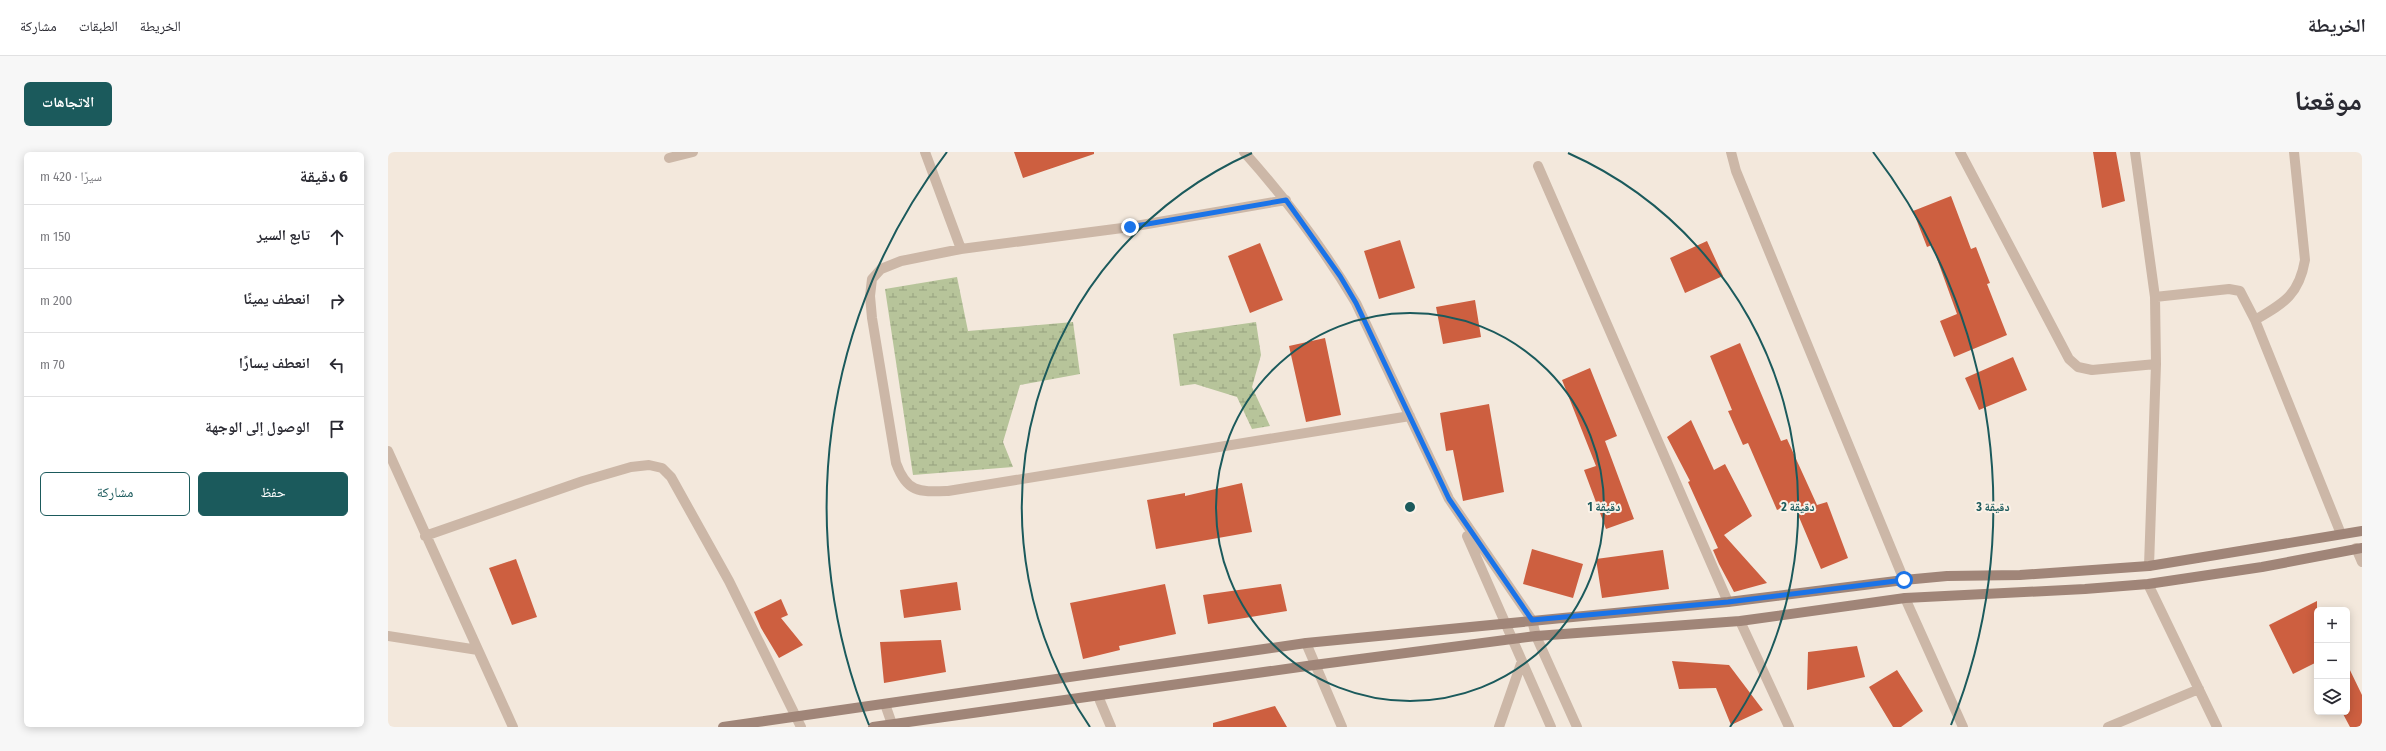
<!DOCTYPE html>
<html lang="ar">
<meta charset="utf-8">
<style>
:root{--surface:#fff;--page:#f7f7f7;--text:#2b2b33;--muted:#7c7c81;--line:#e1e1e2;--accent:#1b5a5c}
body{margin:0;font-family:"Fira Sans Condensed","Noto Naskh Arabic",sans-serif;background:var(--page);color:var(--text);direction:rtl}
.controls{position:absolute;right:12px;bottom:12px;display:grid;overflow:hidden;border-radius:6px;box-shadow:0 2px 10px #0003}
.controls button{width:36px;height:36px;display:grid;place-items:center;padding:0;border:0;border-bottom:1px solid var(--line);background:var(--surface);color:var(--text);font:20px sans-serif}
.stop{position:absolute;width:12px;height:12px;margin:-9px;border:3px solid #1a73e8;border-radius:50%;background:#fff}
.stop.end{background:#1a73e8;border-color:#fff;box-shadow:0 1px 4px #0008}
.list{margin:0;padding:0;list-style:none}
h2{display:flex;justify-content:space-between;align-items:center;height:52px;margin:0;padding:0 16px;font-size:17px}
h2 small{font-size:13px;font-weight:400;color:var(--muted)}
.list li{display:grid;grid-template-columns:26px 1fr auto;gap:12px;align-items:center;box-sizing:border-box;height:64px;padding:0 16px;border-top:1px solid var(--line)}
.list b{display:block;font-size:15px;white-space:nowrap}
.list em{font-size:13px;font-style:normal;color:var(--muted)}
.actions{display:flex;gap:8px;padding:12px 16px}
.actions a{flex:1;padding:9px 0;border:1px solid var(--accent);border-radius:6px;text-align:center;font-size:14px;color:var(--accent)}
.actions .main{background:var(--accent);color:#fff}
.icon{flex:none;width:22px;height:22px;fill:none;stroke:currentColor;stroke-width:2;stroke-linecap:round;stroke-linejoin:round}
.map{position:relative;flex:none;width:1974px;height:575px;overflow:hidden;direction:ltr;border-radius:6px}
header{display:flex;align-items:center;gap:24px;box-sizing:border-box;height:56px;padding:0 20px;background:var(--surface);border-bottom:1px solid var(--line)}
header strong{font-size:19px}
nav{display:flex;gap:22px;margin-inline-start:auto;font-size:14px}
.intro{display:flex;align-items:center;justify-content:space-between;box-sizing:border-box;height:96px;padding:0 24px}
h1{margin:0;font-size:28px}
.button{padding:10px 18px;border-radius:6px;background:var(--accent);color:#fff;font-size:14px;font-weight:700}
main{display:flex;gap:24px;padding:0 24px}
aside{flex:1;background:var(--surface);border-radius:6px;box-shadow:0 2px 10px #0003}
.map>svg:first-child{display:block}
</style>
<header>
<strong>الخريطة</strong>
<nav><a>الخريطة</a><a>الطبقات</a><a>مشاركة</a></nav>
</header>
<div class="intro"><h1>موقعنا</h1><a class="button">الاتجاهات</a></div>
<main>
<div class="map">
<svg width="1974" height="575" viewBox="0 0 1974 575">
<defs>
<pattern id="wetland-marsh" width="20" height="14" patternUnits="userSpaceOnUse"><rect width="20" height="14" fill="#b7c49a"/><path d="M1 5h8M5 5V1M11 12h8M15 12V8" fill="none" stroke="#96a07e"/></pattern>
</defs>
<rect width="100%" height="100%" fill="#f3e8dc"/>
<path fill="url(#wetland-marsh)" d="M569 125 580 179 685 170 692 222 632 233 615 290 625 315 525 323 497 137Z
M868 170 873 203 864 235 882 274 864 277 849 245 807 232 792 234 785 182Z"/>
<path fill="#cd5f40" d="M626 0H706V2L635 26Z
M1705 0H1728L1737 49 1714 56Z
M1563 44 1583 97 1588 95 1602 131 1599 132 1619 183 1566 205 1552 169 1569 162 1544 93 1539 95 1525 59Z
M1012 88 1027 136 991 147 976 99Z
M1319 89 1335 124 1297 141 1282 106Z
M872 91 895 148 862 161 840 104Z
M1087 148 1093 185 1055 192 1048 155Z
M937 186 953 263 918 270 901 194Z
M1352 191 1393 289 1399 287 1429 353 1439 350 1460 406 1433 417 1405 351 1389 358 1360 291 1355 293 1340 259 1344 258 1322 204Z
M1625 205 1639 238 1591 258 1577 226Z
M1202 216 1229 284 1217 289 1246 367 1218 377 1196 318 1208 314 1174 228Z
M1101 252 1116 340 1075 349 1065 298 1058 299 1052 261Z
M1303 268 1326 318 1337 312 1364 364 1336 383 1379 431 1346 440 1331 412 1325 398 1330 396 1300 330 1302 329 1279 285Z
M854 331 864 380 768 397 759 348 797 341V344Z
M1144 397 1195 412 1185 446 1135 432Z
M1275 398 1281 437 1214 446 1208 407Z
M128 407 149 465 124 473 101 416Z
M569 430 573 458 516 466 512 438Z
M777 432 788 482 731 494 732 498 695 507 682 451Z
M893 432 899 459 820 472 815 443Z
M393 447 400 463 393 466 415 493 391 506 373 476 366 460Z
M1929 449V510L1905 522 1881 473Z
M553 488 558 520 496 531 492 490Z
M1469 494 1477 525 1419 538 1420 500Z
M1284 509 1341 513 1375 558 1343 573 1328 536 1291 537Z
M1959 512 1974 543V575H1962L1954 560H1959Z
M1509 518 1535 559 1513 575H1505L1481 535Z
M887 554 899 575H825V571Z"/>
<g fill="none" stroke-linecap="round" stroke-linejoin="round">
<path stroke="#ccb7a7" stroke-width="10" d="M537 0 573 97
M856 0C898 47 936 97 968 151L1061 347 1144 468 1148 484 1189 575
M1343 0 1348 19 1516 428
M1572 0 1681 207 1690 215 1704 218 1768 212
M1747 0 1767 145 1768 212 1761 414
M281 6 305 0
M1150 14 1340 450
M898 48 742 75 573 97 513 109 493 117 484 127 482 144 484 166 508 311C519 341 531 340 560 339L1022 264
M1767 145 1841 137 1852 139 1867 168 1953 382
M1867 168C1896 151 1911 143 1917 108L1906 0
M0 299 125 575
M37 384 195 329 243 315 261 313 274 316 283 325 341 429 413 575
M1079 384 1163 575
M1968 396 1974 410
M1760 432 1829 575
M1517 446 1575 575
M1352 469 1401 575
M0 484 90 498
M918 491 954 575
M710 544 723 575
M497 552 505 575
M1111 575 1134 509
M1720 575 1811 537"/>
<path stroke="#a08578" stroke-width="10" d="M335 575 918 491 1340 450 1516 428 1559 424 1632 423 1761 414 1974 379
M485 575 926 513 1148 484 1352 469 1517 446 1697 437 1760 432 1874 415 1974 396"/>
</g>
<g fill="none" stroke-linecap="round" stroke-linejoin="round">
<path stroke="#1a73e8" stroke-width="5" d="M742 75 898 48 952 124 968 151 1061 347 1144 468 1340 450 1516 428"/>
</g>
<g fill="none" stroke="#1b5a5c" stroke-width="2">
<circle cx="1022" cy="355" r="194"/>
<path d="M702 575A388 388 0 0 1 864 1M1180 1A388 388 0 0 1 1342 575"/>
<path d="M481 573A583 583 0 0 1 559 0M1485 0A583 583 0 0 1 1563 573"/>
</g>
<circle cx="1022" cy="355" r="6" fill="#1b5a5c" stroke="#fbf2e8" stroke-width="2"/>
<g font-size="12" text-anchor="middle" font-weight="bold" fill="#1b5a5c" stroke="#fbf2e8" stroke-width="4" stroke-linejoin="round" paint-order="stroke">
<text x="1216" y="359">1 دقيقة</text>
<text x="1410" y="359">2 دقيقة</text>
<text x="1605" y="359">3 دقيقة</text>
</g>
</svg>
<div class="controls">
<button>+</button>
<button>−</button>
<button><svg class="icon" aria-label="layers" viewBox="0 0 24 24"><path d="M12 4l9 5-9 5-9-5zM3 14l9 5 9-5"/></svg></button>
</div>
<div class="stop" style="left:1516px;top:428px"></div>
<div class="stop end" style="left:742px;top:75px"></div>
</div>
<aside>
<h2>6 دقيقة<small>سيرًا · 420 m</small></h2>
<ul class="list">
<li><svg class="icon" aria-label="ahead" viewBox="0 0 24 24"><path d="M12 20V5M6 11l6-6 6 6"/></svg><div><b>تابع السير</b></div><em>150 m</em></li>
<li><svg class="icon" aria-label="right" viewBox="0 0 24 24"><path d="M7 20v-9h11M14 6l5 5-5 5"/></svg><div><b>انعطف يمينًا</b></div><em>200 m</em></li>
<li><svg class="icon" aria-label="left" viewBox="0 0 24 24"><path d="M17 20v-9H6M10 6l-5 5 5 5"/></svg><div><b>انعطف يسارًا</b></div><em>70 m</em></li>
<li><svg class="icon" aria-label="arrive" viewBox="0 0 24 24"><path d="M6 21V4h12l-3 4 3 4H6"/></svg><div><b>الوصول إلى الوجهة</b></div></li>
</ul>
<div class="actions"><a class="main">حفظ</a><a>مشاركة</a></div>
</aside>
</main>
